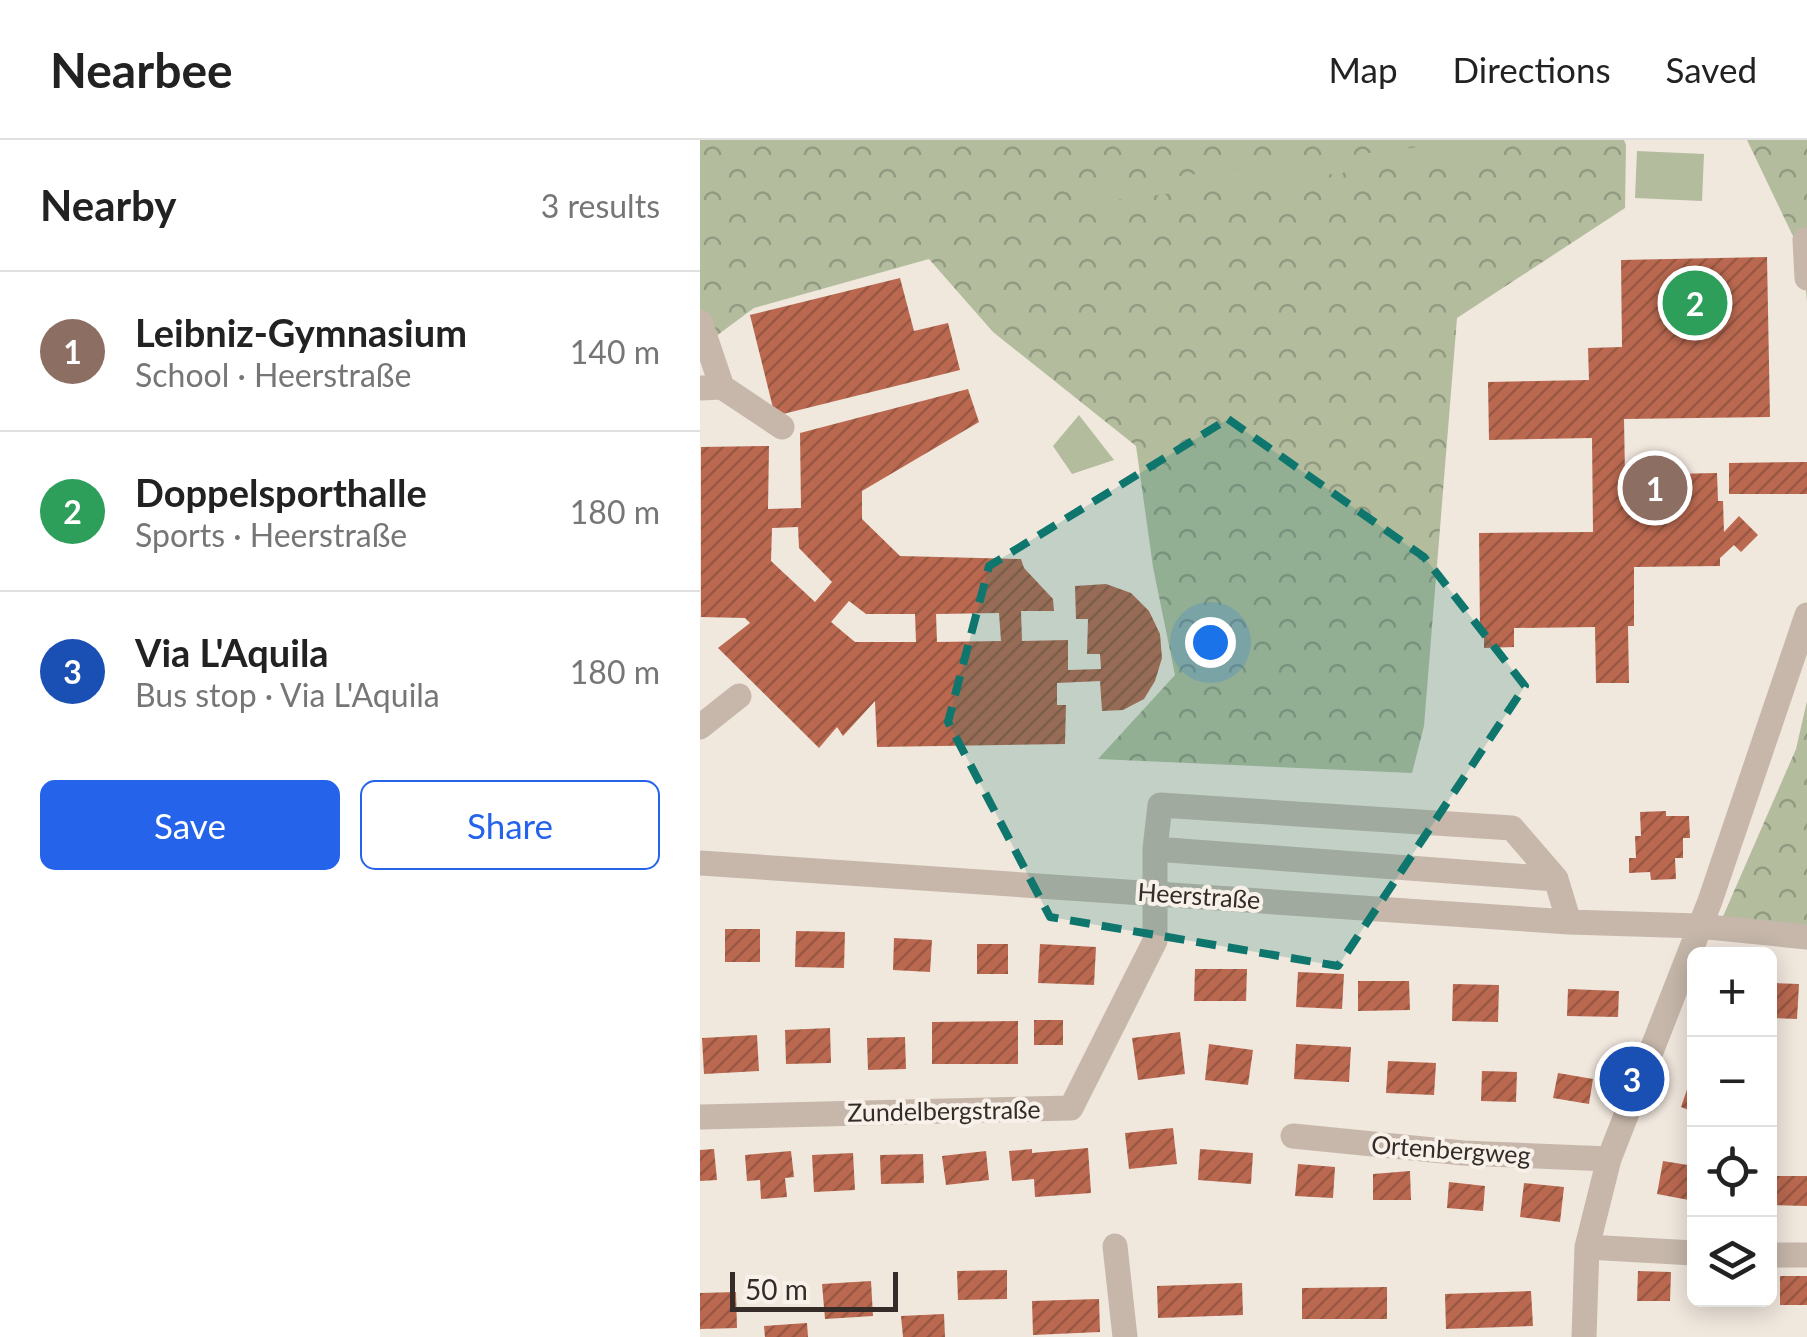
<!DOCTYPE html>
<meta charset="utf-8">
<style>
:root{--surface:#fff;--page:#f6f6f6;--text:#222;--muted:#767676;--line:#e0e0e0;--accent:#2563eb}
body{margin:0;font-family:Lato,sans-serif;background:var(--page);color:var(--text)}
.controls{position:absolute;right:30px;bottom:30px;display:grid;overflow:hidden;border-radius:15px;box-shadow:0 5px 25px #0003}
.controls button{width:90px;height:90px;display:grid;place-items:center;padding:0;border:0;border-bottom:2px solid var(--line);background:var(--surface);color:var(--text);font:50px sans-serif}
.scale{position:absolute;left:30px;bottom:25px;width:168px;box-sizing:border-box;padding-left:10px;border:5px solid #352c29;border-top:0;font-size:28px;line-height:35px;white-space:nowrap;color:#352c29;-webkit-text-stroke:8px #f8f1e9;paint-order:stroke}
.you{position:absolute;left:510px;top:502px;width:35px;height:35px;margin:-25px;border:8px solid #fff;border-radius:50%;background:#1a73e8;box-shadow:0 0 0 15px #1a73e833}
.badge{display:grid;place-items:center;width:65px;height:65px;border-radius:50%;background:var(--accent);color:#fff;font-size:32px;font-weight:700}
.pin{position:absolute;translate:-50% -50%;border:5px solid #fff;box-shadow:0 2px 10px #0006}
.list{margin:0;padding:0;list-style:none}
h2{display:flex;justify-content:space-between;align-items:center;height:130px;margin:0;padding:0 40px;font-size:42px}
h2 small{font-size:32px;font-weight:400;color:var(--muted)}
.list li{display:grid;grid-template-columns:65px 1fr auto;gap:30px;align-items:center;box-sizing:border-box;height:160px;padding:0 40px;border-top:2px solid var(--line)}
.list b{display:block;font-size:38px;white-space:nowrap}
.list p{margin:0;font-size:32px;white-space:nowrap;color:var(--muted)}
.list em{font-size:32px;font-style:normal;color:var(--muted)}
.actions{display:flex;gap:20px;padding:30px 40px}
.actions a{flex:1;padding:22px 0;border:2px solid var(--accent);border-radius:15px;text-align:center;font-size:35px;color:var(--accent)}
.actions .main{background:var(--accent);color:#fff}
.icon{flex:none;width:55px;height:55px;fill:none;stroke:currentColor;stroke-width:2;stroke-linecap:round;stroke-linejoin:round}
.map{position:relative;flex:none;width:1107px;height:1197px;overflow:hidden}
header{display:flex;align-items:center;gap:60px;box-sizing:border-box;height:140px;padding:0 50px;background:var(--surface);border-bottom:2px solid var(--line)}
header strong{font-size:48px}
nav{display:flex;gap:55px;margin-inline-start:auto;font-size:35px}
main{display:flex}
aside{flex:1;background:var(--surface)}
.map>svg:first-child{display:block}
</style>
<header>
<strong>Nearbee</strong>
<nav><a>Map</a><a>Directions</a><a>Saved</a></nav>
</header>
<main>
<aside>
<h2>Nearby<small>3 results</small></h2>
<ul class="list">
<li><span class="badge" style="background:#8d6e63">1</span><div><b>Leibniz-Gymnasium</b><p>School · Heerstraße</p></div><em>140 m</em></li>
<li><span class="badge" style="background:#2e9e5b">2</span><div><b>Doppelsporthalle</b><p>Sports · Heerstraße</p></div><em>180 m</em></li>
<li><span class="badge" style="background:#1a4fb4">3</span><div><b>Via L'Aquila</b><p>Bus stop · Via L'Aquila</p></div><em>180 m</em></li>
</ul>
<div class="actions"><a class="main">Save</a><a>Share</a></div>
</aside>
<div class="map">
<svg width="1107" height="1197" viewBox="0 0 1107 1197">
<defs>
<pattern id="forest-crowns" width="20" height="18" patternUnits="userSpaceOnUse" patternTransform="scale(2.5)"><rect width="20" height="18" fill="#b3bd9e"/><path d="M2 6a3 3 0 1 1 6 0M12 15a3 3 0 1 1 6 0" fill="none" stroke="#929a81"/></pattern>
<pattern id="building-hatch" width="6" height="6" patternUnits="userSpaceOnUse" patternTransform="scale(2.5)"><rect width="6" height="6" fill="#ba6950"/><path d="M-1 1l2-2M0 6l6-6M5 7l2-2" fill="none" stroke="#985742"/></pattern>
</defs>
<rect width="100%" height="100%" fill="#f0e7dd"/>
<path fill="url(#forest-crowns)" d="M0 0H924L926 5 925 68 757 178 724 586 712 633 398 619 475 535 453 427 436 306 293 192 229 119 54 168 0 208Z
M1047 0H1107V162L1103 117Z
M1107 561V787L1021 781 1096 609Z"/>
<path fill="#b3bd9e" d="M775 0H779L783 16 382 64 380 48Z
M937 11 1004 14 1002 61 935 58Z
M379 275 414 320 372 334 353 306Z"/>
<path fill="url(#building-hatch)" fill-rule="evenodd" d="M1067 117 1070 277 924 279 925 335 1017 333 1018 361H1023L1024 392 1039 376 1058 395 1041 412 1034 405 1020 418V426L934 427V486H928L929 543H896L895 487 814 488V507L784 508V490H780L779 393 893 392 892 298 789 300 788 242 889 240 888 208 922 207 921 120Z
M200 138 214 191 248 183 260 230 75 276 50 175Z
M268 249 279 282 162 351V379L200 416 321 419 324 428 353 459 354 471H321L322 501 368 500V530L401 529 400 514H387L388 479H376L375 446 406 444 431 453 449 471 460 494 462 518 455 541 444 559 423 570 402 571 400 541 357 543V565H366L365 604 177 607 175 561 143 596 137 587 119 608 18 508 50 483 45 478 1 477V307L69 306 68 369 101 368 100 293ZM98 387 99 408 132 442 115 462 71 421 72 388ZM149 461 166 474H215L216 502H155L131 482ZM299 473 301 501 237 502 236 474Z
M1107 322V354H1029V323Z
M966 671V676H989L990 698H983V718H975L976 739 951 740 950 732 929 733V718H936L935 696H941L940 672Z
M25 789H60V822H25Z
M96 791 145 792 144 828 95 827Z
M194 798 232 800 230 832 193 830Z
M277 804H308V834H277Z
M340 804 396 807 394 845 338 843Z
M495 829H547L546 861H494Z
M598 832 644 834 642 869 596 867Z
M658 841H709L710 870 658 871Z
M1070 843 1099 844 1097 879 1070 878Z
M753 844 799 845 798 882 752 881Z
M868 849 919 851 918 877 867 876Z
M334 880H363V905H334Z
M318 881V924H232V882Z
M130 888 131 923 86 924 85 890Z
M480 892 485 934 438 940 432 898Z
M57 895 59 931 4 934 2 898Z
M205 897 206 929 168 930 167 898Z
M509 904 553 910 548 945 505 940Z
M596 904 651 907 649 942 594 939Z
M688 921 736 923 734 955 686 953Z
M782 931 817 932 816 962 781 961Z
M858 933 893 939 889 964 853 958Z
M991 938 994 939V972L981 967Z
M473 988 477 1024 429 1029 425 993Z
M388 1008 391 1053 335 1057 334 1039 312 1041 309 1011 332 1009V1013Z
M14 1009 17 1040 0 1041V1010Z
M500 1009 553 1013 551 1044 498 1040Z
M91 1011 94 1037 85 1038 87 1057 61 1059 60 1040 47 1041 45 1015Z
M286 1011 289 1040 246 1045 242 1016Z
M153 1013 155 1050 114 1052 112 1015Z
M223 1014 224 1043 181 1044 180 1015Z
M963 1021 994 1026V1061L957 1054Z
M598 1024 635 1027 633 1058 595 1056Z
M710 1031 711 1060H673V1034Z
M1070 1036H1107V1066L1070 1065Z
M749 1042 785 1046 783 1071 747 1068Z
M824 1043 864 1047 860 1082 820 1077Z
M307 1130V1159L258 1160 257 1131Z
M938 1131 971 1132 970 1161H937Z
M1080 1136H1107V1165H1080Z
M171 1141 173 1176 125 1179 122 1144Z
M542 1143 543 1175 458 1178 457 1146Z
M687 1147V1179H602V1148Z
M831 1151 833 1186 746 1189 745 1154Z
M36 1152 37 1188 0 1189V1153Z
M399 1159 400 1192 333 1195 332 1161Z
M244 1174 245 1197H203L201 1176Z
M107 1183 108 1197H65L64 1186Z"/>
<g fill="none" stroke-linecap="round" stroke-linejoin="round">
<path stroke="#c6b7aa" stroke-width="25" d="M1105 100 1107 138
M0 182 22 247 0 248
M22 247 82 287
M0 587 39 556
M455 709 856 739
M0 723 869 782 998 786 1107 797
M0 977 371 968 455 801V709L460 665 812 688 856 739 869 782
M593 996 763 1013 909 1019
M415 1106 425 1197
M887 1107 994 1113
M1070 1115H1107
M884 1197 887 1107 909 1019 1010 761 1107 475"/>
</g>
<path fill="#0f766e" fill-opacity="0.2" stroke="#0f766e" stroke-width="8" stroke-dasharray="20 12" stroke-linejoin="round" d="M528 279 724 417 825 546 638 826 350 777 248 582 289 426Z"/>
<g text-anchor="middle" stroke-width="8" stroke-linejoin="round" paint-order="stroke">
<g font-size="25" fill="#352c29" stroke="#f8f1e9">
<text transform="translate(499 756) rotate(4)" y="9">Heerstraße</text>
<text transform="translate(244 971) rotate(-1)" y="9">Zundelbergstraße</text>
<text transform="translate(751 1010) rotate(4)" y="9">Ortenbergweg</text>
</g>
</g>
</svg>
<div class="controls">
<button>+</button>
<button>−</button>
<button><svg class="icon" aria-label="locate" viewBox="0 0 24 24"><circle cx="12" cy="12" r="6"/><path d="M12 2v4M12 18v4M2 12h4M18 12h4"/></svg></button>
<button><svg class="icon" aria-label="layers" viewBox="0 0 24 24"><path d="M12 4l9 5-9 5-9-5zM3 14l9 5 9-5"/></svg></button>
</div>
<div class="scale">50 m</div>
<div class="you"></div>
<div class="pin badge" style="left:955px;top:348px;background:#8d6e63">1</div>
<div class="pin badge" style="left:995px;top:163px;background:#2e9e5b">2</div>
<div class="pin badge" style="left:932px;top:939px;background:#1a4fb4">3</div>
</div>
</main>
